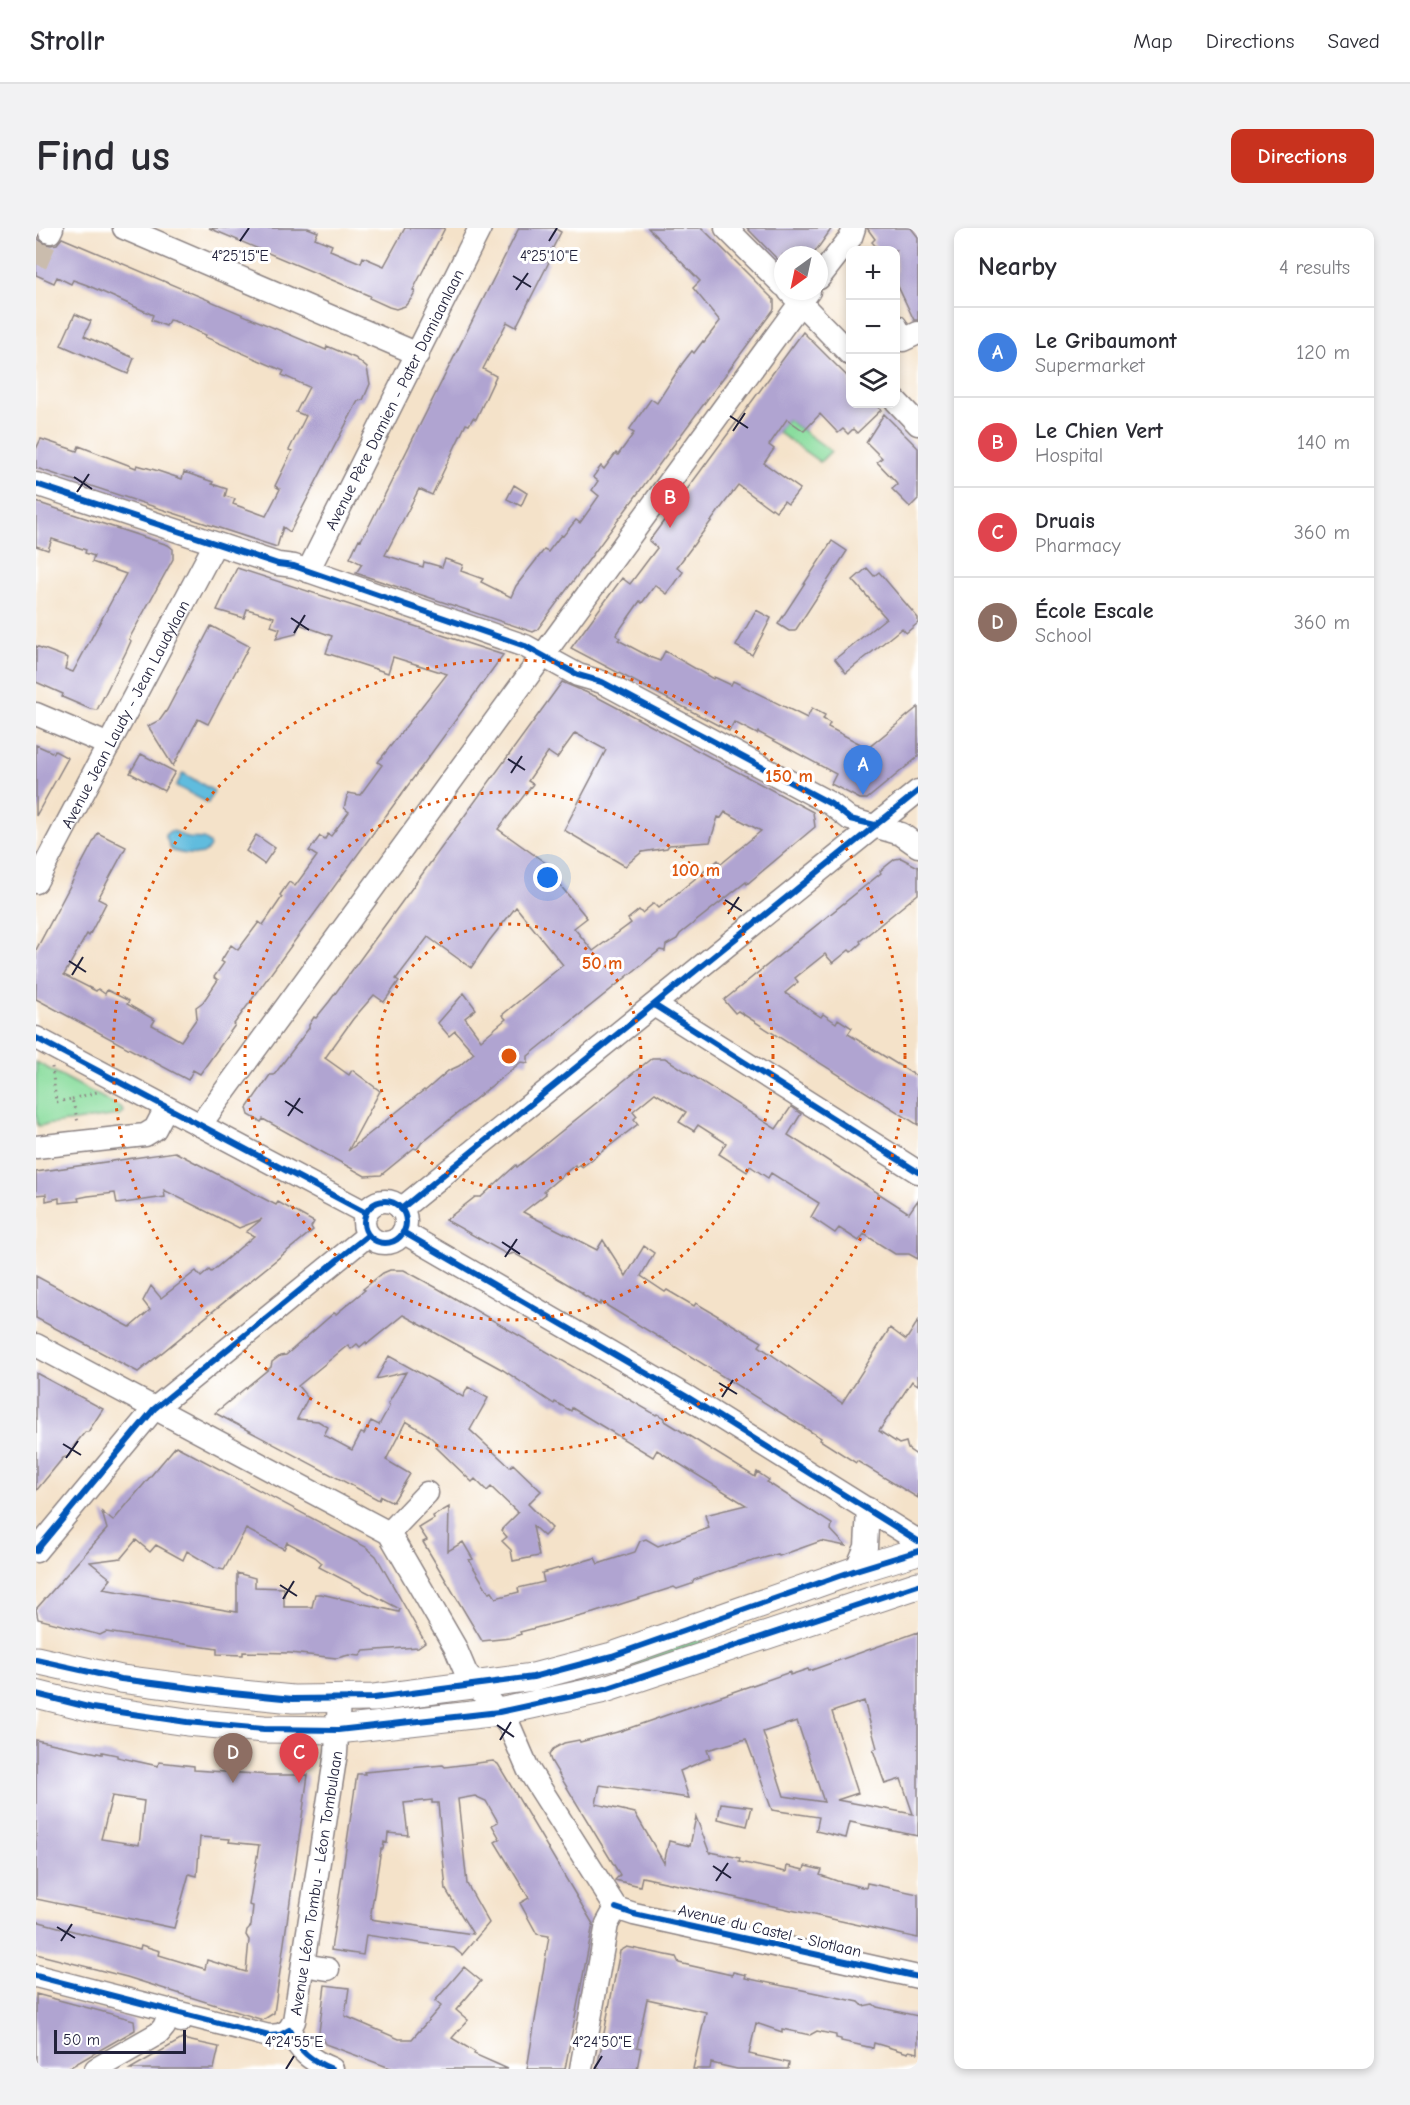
<!DOCTYPE html>
<meta charset="utf-8">
<style>
:root{--surface:#fff;--page:#f2f2f3;--text:#2b2b33;--muted:#7c7c81;--line:#e1e1e2;--accent:#c8321e}
body{margin:0;font-family:"Comic Neue",sans-serif;background:var(--page);color:var(--text)}
.controls{position:absolute;right:18px;top:18px;display:grid;overflow:hidden;border-radius:12px;box-shadow:0 3px 9px #0003}
.controls button{width:54px;height:54px;display:grid;place-items:center;padding:0;border:0;border-bottom:2px solid var(--line);background:var(--surface);color:var(--text);font:30px sans-serif}
.compass{position:absolute;left:738px;top:18px;width:54px;height:54px;border-radius:50%;background:var(--surface);box-shadow:0 3px 9px #0003;rotate:213deg}
.scale{position:absolute;left:18px;bottom:15px;width:132px;box-sizing:border-box;padding-left:6px;border:3px solid #22223b;border-top:0;font-size:16px;line-height:21px;white-space:nowrap;color:#22223b;-webkit-text-stroke:4px #fff;paint-order:stroke}
.you{position:absolute;left:512px;top:650px;width:21px;height:21px;margin:-15px;border:4px solid #fff;border-radius:50%;background:#1a73e8;box-shadow:0 0 0 9px #1a73e833}
.badge{display:grid;place-items:center;width:39px;height:39px;border-radius:50%;background:var(--accent);color:#fff;font-size:20px;font-weight:700}
.pin{position:absolute;translate:-50% -50px;filter:drop-shadow(0 2px 3px #0008)}
.pin::after{content:'';position:absolute;top:32px;width:21px;height:18px;background:inherit;clip-path:polygon(0 0,100% 0,50% 100%)}
.list{margin:0;padding:0;list-style:none}
h2{display:flex;justify-content:space-between;align-items:center;height:78px;margin:0;padding:0 24px;font-size:26px}
h2 small{font-size:20px;font-weight:400;color:var(--muted)}
.list li{display:grid;grid-template-columns:39px 1fr auto;gap:18px;align-items:center;box-sizing:border-box;height:90px;padding:0 24px;border-top:2px solid var(--line)}
.list b{display:block;font-size:22px;white-space:nowrap}
.list p{margin:0;font-size:20px;white-space:nowrap;color:var(--muted)}
.list em{font-size:20px;font-style:normal;color:var(--muted)}
.icon{flex:none;width:33px;height:33px;fill:none;stroke:currentColor;stroke-width:2;stroke-linecap:round;stroke-linejoin:round}
.map{position:relative;flex:none;width:882px;height:1841px;overflow:hidden;border-radius:12px}
header{display:flex;align-items:center;gap:36px;box-sizing:border-box;height:84px;padding:0 30px;background:var(--surface);border-bottom:2px solid var(--line)}
header strong{font-size:28px}
nav{display:flex;gap:33px;margin-inline-start:auto;font-size:21px}
.intro{display:flex;align-items:center;justify-content:space-between;box-sizing:border-box;height:144px;padding:0 36px}
h1{margin:0;font-size:42px}
.button{padding:15px 27px;border-radius:12px;background:var(--accent);color:#fff;font-size:21px;font-weight:700}
main{display:flex;gap:36px;padding:0 36px}
aside{flex:1;background:var(--surface);border-radius:12px;box-shadow:0 3px 9px #0003}
.map>svg:first-child{display:block}
</style>
<header>
<strong>Strollr</strong>
<nav><a>Map</a><a>Directions</a><a>Saved</a></nav>
</header>
<div class="intro"><h1>Find us</h1><a class="button">Directions</a></div>
<main>
<div class="map">
<svg width="882" height="1841" viewBox="0 0 882 1841">
<rect width="100%" height="100%" fill="#fff"/>
<filter id="ink" filterUnits="userSpaceOnUse"><feTurbulence type="fractalNoise" baseFrequency=".0167" numOctaves="2"/><feDisplacementMap in="SourceGraphic" scale="12" xChannelSelector="R" yChannelSelector="G"/><feConvolveMatrix kernelMatrix="1 2 1 2 8 2 1 2 1" color-interpolation-filters="sRGB"/></filter>
<filter id="wash" filterUnits="userSpaceOnUse"><feTurbulence type="fractalNoise" baseFrequency=".008" numOctaves="4" result="noise"/><feDisplacementMap in="SourceGraphic" scale="24" xChannelSelector="R" yChannelSelector="G"/><feGaussianBlur stdDeviation="1.35" result="paint"/><feColorMatrix in="noise" values="0 0 0 0 0 0 0 0 0 0 0 0 0 0 0 0 0 1.4 0 .05"/><feComposite in="paint" operator="in"/></filter>
<g filter="url(#wash)">
<rect width="100%" height="100%" fill="#f4e2c9"/>
<path fill="#8add9e" stroke="#56806c" stroke-width="1.5" d="M751 191 795 223 784 234 742 204Z
M0 834 86 880 87 884 83 887 2 898 0 885Z
M664 1408 668 1415 506 1468 503 1454Z"/>
<path fill="#60bcde" stroke="#416f8c" stroke-width="1.5" d="M147 545 178 563 172 575 140 558Z
M134 603C142 602 144 608 152 610 162 612 169 607 174 618 172 622 171 624 167 626 160 628 141 625 135 622L129 607Z"/>
<g id="blocks">
<path fill="#b0a4d1" fill-rule="evenodd" d="M0 0 2 11 9 16 15 17 21 16 26 10 290 122 291 118 319 130 331 140 334 156 327 172 322 173 254 304 247 299 241 319 0 240V221L5 211 41 223 43 218 100 240 101 237 119 242 146 251 148 244 177 254 176 256 191 261 189 268 199 271 197 276 230 288 244 261 239 258 256 223 253 222 270 188 260 184 273 159 246 147 248 143 169 109 170 107 138 93 133 92 130 98 115 92 117 87 51 57 37 52 35 56 21 49 18 55 0 47Z
M173 0H272L282 4 279 10 296 17 294 22 325 35 327 29 348 38 369 0H409L377 62 379 64 375 71 369 78 360 81 353 79 333 70 334 68Z
M483 0H518L525 4 510 33 513 34 480 99 471 94 447 141 460 148 440 191 437 190 433 197 430 196 396 267 383 261 349 327 387 339 388 334 406 339 409 331 427 337 425 343 447 351 445 354 475 369 480 358 508 322 512 324 525 307 527 308 540 292 544 295 563 268 556 262 562 253 557 249 565 238 568 241 580 225 582 227 598 205 593 202 615 171 621 175 646 136 656 123 658 125 667 113 668 114 684 93 657 60 664 53 612 0H666L738 72V81L501 402 497 404 320 345 326 336 314 330 323 311 325 312 334 296Z
M711 0H796L777 27H747V37Z
M831 0H875L882 9V92H878L860 54V22H843L836 14 839 11Z
M39 86 55 93 48 108 98 130 92 146 25 117Z
M767 104 814 151V176H838L845 182 821 205 817 201 812 206 807 201 802 205 784 186 768 203 751 191 733 217 738 221 728 235 764 261 752 276 748 273 740 283 736 280 735 281 702 257 641 339 647 344 638 357 631 366 619 357 606 375 604 373 580 407 584 410 582 412 616 430 624 433 629 423 677 451 678 449 695 457 697 453 771 490 776 480 789 487 787 491 794 495 792 499 832 520 882 479V529L831 571H824L795 556 800 546 722 504 721 506 698 494 693 503 535 420 586 350 594 356 621 320 613 313Z
M848 186 882 220V271L874 279 856 261 861 257 860 254 841 234 846 230 830 214Z
M478 257 491 265 485 278 471 271Z
M0 274 132 317 137 321V331L93 411 95 413 91 422 61 482 54 481 26 469 27 466 0 454V418L32 430 29 441 37 444 90 346 56 334 58 328 49 325 50 322 16 311 12 322 0 318Z
M796 313 811 323 759 403H753L742 396Z
M201 340 467 427 198 796 199 797 164 846 157 842 152 852 0 771V722L62 605 90 619 62 671 70 675 53 708 51 706 28 747 60 763 62 761 69 766 71 762 93 773 91 776 119 792 116 797 145 813 161 790 160 779 167 774 182 752 178 749 188 735 185 733 195 717 202 722 223 694 227 697 246 669 244 667 253 654 259 658 281 628 273 623 284 608 289 611 292 606 295 608 313 584 308 580 312 565 324 567 346 537 342 534 411 446 357 429 352 445 290 425 296 408 263 396 260 406 240 411 244 401 235 398 238 389 211 381 208 390 181 382Z
M831 340 838 348 843 344 882 390V395L870 405 866 400 810 445 799 431 850 390 817 352Z
M720 382 735 390 716 427 700 418Z
M175 398 213 418 172 496 162 491 137 538 112 498 124 492 131 482Z
M526 454 561 469 777 584 779 599 711 656 710 654 644 706 641 711 630 717 629 723 624 722 492 828V835L485 834 386 914 381 921 378 920 345 947 329 948 227 891 225 894 213 887 211 880 234 847H238L273 800V797L278 789 280 790 293 774ZM539 505 570 522 528 602 589 638 606 624 631 620 633 617 674 614 682 589 685 590 689 584 725 603 685 636 682 632 623 680 618 675 606 685 603 682 592 691 595 695 557 723 538 700 551 690 514 645 518 641 462 601 497 556 492 553 512 524 521 530ZM480 679 527 737 466 787 470 791 445 812 429 790 440 781 428 765 402 795 413 808 419 803 438 825 423 838 412 843 389 863 388 862 312 923 344 863 316 842 313 847 289 830 317 791 338 767 348 774 363 753 360 751 392 709 435 740 453 713Z
M0 517 18 525 19 523 32 530 0 588Z
M105 526 139 544 128 563 94 545Z
M220 607 239 620 228 636 210 623Z
M865 630 882 639V666L824 713 825 715 815 724 813 722 797 735 789 726 759 750 762 754 749 765 785 789 787 786 800 795 802 791 816 800 812 806 882 849V897L702 783 699 785 688 772 845 645 844 643 859 631Z
M616 830H629L740 901 755 879 765 886 752 907 873 985 882 972V1031L873 1026H859L828 1006 823 1013 803 1000 799 1005 775 989 783 975 735 945 732 950 714 938 711 944 683 926 690 915 662 897 658 903 643 894 650 884 619 865 597 883 601 888 598 891 602 896 546 939 544 936 540 939 539 937 508 963 510 966 487 984 561 1022 567 1012 590 1048 608 1018 618 1025 605 1048 629 1064 631 1062 658 1078 660 1075 726 1114 723 1118 806 1175 854 1100 870 1112 882 1093V1157L876 1153 843 1203 863 1216 870 1214 872 1221 882 1228V1270L821 1233 820 1235 784 1212 785 1210 624 1109V1110L565 1074 564 1077 546 1066 547 1065 478 1025 472 1027 410 992 439 969H445L480 937 481 939Z
M139 924 240 977 242 974 278 994 275 999 277 1002 102 1144 0 1090V1048L94 1099 114 1082 107 1073 115 1058 125 1070 160 1043 165 1049 173 1042 175 1044 218 1008 210 1004 226 991 203 1000 128 962 129 969 81 976 79 965 52 968 42 970 43 973 23 975V970L10 973V966L0 967V944Z
M354 1042H368L401 1060 620 1187 622 1186 629 1190V1193L719 1249 721 1244 733 1252 731 1254 796 1296 795 1302 810 1318 785 1313 743 1328 742 1326 699 1338 658 1352 656 1356 641 1361 638 1359 557 1385 484 1404 485 1406 474 1410 446 1413 387 1314 391 1312 383 1300 398 1291 397 1288 413 1279 412 1323 427 1314 437 1331 433 1332 453 1365 456 1364 460 1370 483 1364 482 1360 508 1354 506 1345 559 1330 562 1336 599 1324 604 1313 610 1311 622 1318 673 1300 669 1287 710 1277 621 1222 617 1229 536 1180 535 1183 519 1174 518 1176 467 1142 367 1087 331 1116 330 1114 324 1119 321 1116 315 1121 312 1117 262 1158 272 1170 261 1191 282 1193 292 1199 288 1207 316 1222 325 1205 328 1206 335 1193 343 1197 353 1179 352 1176 370 1144 340 1151 353 1128 427 1169 432 1159 452 1170 434 1202 474 1239 477 1236 505 1263 492 1276 516 1300 508 1308 497 1298 503 1328 477 1333 475 1322 466 1313 471 1309 465 1302 482 1285 455 1259 451 1263 439 1251 436 1254 400 1219 403 1217 391 1206 370 1193 350 1232 374 1246 357 1274 345 1268 343 1272 179 1185 235 1139 236 1134 244 1128 250 1127 298 1085 300 1086 329 1062 327 1061 347 1045Z
M0 1145 67 1181 52 1204H49L37 1219 33 1228 27 1230 0 1263Z
M140 1218 330 1319 340 1328 389 1414 382 1419 328 1423 324 1428 313 1427 301 1430 254 1425 207 1424V1427L181 1426V1421L70 1404 64 1407 2 1391 0 1381 71 1301 66 1284 77 1293ZM210 1301 248 1321 251 1314 279 1329 286 1335 283 1339 364 1381 363 1384 285 1366H279L276 1379H248V1360L219 1359V1350L201 1345V1384L67 1361 75 1351 54 1334 85 1330 100 1312 114 1324 120 1317 147 1332 151 1323 179 1340 188 1342Z
M882 1404V1608L814 1594 810 1610 780 1603 783 1589 736 1582 710 1511 671 1522 674 1530 644 1543 653 1570 564 1557 560 1576 599 1585 628 1635 633 1613 654 1618 660 1589 674 1626V1624L704 1630 703 1634 750 1644 751 1638 768 1642 769 1638 786 1642 784 1647 801 1653 830 1660 831 1655 882 1666V1710L606 1649 604 1658 579 1652 584 1647 515 1533 513 1527 517 1521 528 1515 543 1512 544 1514 585 1503 754 1444V1447L772 1441 773 1443ZM828 1473 841 1520 837 1522 849 1556 865 1551 877 1586 801 1572 822 1565 796 1484ZM761 1493 788 1574 748 1568 727 1504Z
M0 1512 66 1526V1524L81 1527V1529L122 1538 123 1534 158 1538V1542L233 1547H272L238 1785 227 1792 91 1749 0 1726V1693L104 1721 105 1717 124 1723 123 1727 169 1741 171 1732 210 1744 213 1712 210 1707 211 1702 215 1698 217 1678 213 1677 223 1617 193 1614 194 1611 164 1609 161 1648 153 1646 138 1700 0 1671ZM76 1568 108 1573 103 1617 65 1611Z
M457 1533 462 1536 557 1696 529 1841H491L513 1708 501 1706 484 1675 493 1670 459 1614 464 1611 456 1597 462 1594 450 1573 439 1568 422 1571 431 1656 453 1695 426 1727 418 1720 330 1707 327 1727 295 1722 321 1546H329L328 1544 407 1537 409 1539ZM396 1572V1575H402L410 1662 437 1706 334 1691 345 1621H347L348 1614 351 1615 352 1605 372 1607 368 1575Z
M685 1575 716 1579 711 1598 682 1591Z
M591 1719 640 1729 643 1735 696 1747 697 1744 710 1747 709 1750 823 1774 827 1778 837 1776 841 1779 882 1788V1825L873 1823 872 1825 838 1815 837 1820 805 1813V1811L800 1810V1807L781 1803 774 1807 746 1801V1804L720 1795 713 1826 753 1835 752 1841H701L675 1835 674 1841H657L670 1784 611 1771 601 1819 605 1820 601 1841H561L584 1723Z
M428 1739 445 1753 420 1782 432 1792 416 1810 439 1824 438 1826 472 1841H357L289 1816 283 1804 289 1757 313 1760 309 1788 363 1811H376L405 1778 399 1773Z
M0 1766 98 1792 99 1802 31 1841H0Z
M146 1811 183 1819 178 1841H94Z"/>
</g>
</g>
<g filter="url(#ink)">
<use href="#blocks" fill-opacity="0" stroke="#8b8282" stroke-width="1.5"/>
<g fill="none" stroke-linecap="round" stroke-linejoin="round">
<path stroke="#cabcad" stroke-width="22" stroke-dasharray="22 11" stroke-linecap="butt" d="M0 36 14 4"/>
<g stroke="#8b8282" stroke-width="25">
<g id="minor">
<path d="M88 0 382 126"/>
<path d="M690 0 747 57"/>
<path d="M14 4 16 0"/>
<path d="M783 50 815 9 818 0"/>
<path d="M753 63 814 126"/>
<path d="M860 98 867 112 882 105"/>
<path d="M860 173 882 196"/>
<path d="M0 256 242 336 258 338 489 418 542 447 566 454 795 576 814 591 865 606 882 618"/>
<path id="s1" d="M272 343 444 0"/>
<path d="M0 486 73 517"/>
<path id="s2" d="M0 654 179 316"/>
<path d="M618 777 882 944"/>
<path d="M0 810 330 985"/>
<path d="M164 897 773 63"/>
<path d="M0 919 109 907 119 901 130 880"/>
<circle cx="349" cy="994" r="21"/>
<path d="M365 981C538 842 709 702 882 563"/>
<path d="M367 1004 653 1170 882 1313"/>
<path d="M0 1117 353 1305 419 1419 430 1445 473 1497 492 1541 580 1680"/>
<path d="M353 1305 391 1265"/>
<path d="M0 1323 118 1181 332 1007"/>
<path d="M820 1342 830 1319 832 1281"/>
<path d="M580 1680 598 1686 882 1749"/>
<path d="M267 1737 292 1741"/>
<path d="M0 1748 233 1808 244 1807 253 1802"/>
<path id="s3" d="M253 1802 258 1793 300 1525 303 1472"/>
<path d="M253 1802C264 1824 274 1832 296 1841"/>
<path d="M60 1841 123 1805 128 1799 135 1783 145 1793"/>
<path d="M545 1841 571 1696 580 1680"/>
</g>
</g>
<g stroke="#8b8282" stroke-width="29">
<path id="major" d="M0 1432 85 1451 186 1464 257 1471 338 1470 497 1449 576 1428 820 1342 882 1323
M0 1466 56 1480 151 1494 228 1501 302 1502 463 1484 569 1461 882 1357"/>
</g>
<path stroke="#8b8282" stroke-width="3" stroke-dasharray="1.5 4.5" stroke-linecap="butt" d="M16 839 20 874 36 871 42 894
M36 871 61 864"/>
<use href="#minor" stroke="#fff" stroke-width="22"/>
<use href="#major" stroke="#fff" stroke-width="27"/>
<g stroke="#fff" stroke-width="10">
<path id="cycleway" d="M0 256 242 336 258 338 489 418 542 447 566 454 795 576 814 591 839 597
M618 777 882 944
M0 810 330 985
M328 994a21 21 0 1 1 42 0a21 21 0 1 1-42 0Z
M365 981C538 842 709 702 882 563
M367 1004 653 1170 882 1313
M0 1323 118 1181 332 1007
M0 1432 85 1451 186 1464 257 1471 338 1470 497 1449 576 1428 820 1342 882 1323
M0 1466 56 1480 151 1494 228 1501 302 1502 463 1484 569 1461 882 1357
M580 1680 598 1686 882 1749
M0 1748 233 1808 244 1807 253 1802C264 1824 274 1832 296 1841"/>
</g>
<use href="#cycleway" stroke="#0057b8" stroke-width="6"/>
</g>
</g>
<path fill="none" stroke="#22223b" stroke-width="2" d="M204 13 213 0M513 13 521 0M477 48 495 59M480 62 492 45M694 188 712 200M697 203 709 185M38 249 56 261M41 264 53 246M255 390 273 402M258 405 269 387M472 531 489 542M475 545 486 528M689 672 706 683M692 686 703 669M33 733 50 744M36 747 47 729M249 873 267 885M252 888 264 870M466 1014 484 1026M469 1029 481 1011M683 1155 701 1166M686 1169 697 1152M27 1216 45 1227M30 1230 42 1213M244 1357 261 1368M247 1371 258 1353M461 1497 478 1509M464 1512 475 1494M677 1638 695 1650M680 1653 692 1635M21 1699 39 1710M25 1713 36 1696M250 1841 258 1828M558 1841 566 1828"/>
<g fill="none" stroke="#de560e" stroke-width="3" stroke-dasharray="3 6">
<circle cx="473" cy="828" r="132"/>
<circle cx="473" cy="828" r="264"/>
<circle cx="473" cy="828" r="396"/>
</g>
<g text-anchor="middle" stroke-width="6" stroke-linejoin="round" paint-order="stroke">
<g font-size="16" fill="#22223b" stroke="#fff">
<text dy="6" stroke="none"><textPath href="#s1" startOffset="192">Avenue Père Damien - Pater Damiaanlaan</textPath></text>
<text dy="6" stroke="none"><textPath href="#s2" startOffset="190">Avenue Jean Laudy - Jean Laudylaan</textPath></text>
<text dy="6" stroke="none"><textPath href="#s3" startOffset="150">Avenue Léon Tombu - Léon Tombulaan</textPath></text>
<text transform="translate(734 1702) rotate(13)" y="6">Avenue du Castel - Slotlaan</text>
</g>
</g>
<g font-size="15" text-anchor="middle" fill="#22223b" stroke="#fff" stroke-width="6" stroke-linejoin="round" paint-order="stroke">
<text x="204" y="33">4°25'15"E</text>
<text x="513" y="33">4°25'10"E</text>
<text x="258" y="1819">4°24'55"E</text>
<text x="566" y="1819">4°24'50"E</text>
</g>
<circle cx="473" cy="828" r="9" fill="#de560e" stroke="#fff" stroke-width="3"/>
<g font-size="18" text-anchor="middle" font-weight="bold" fill="#de560e" stroke="#fff" stroke-width="6" stroke-linejoin="round" paint-order="stroke">
<text x="753" y="554">150 m</text>
<text x="660" y="648">100 m</text>
<text x="566" y="741">50 m</text>
</g>
</svg>
<div class="controls">
<button>+</button>
<button>−</button>
<button><svg class="icon" aria-label="layers" viewBox="0 0 24 24"><path d="M12 4l9 5-9 5-9-5zM3 14l9 5 9-5"/></svg></button>
</div>
<svg class="compass" viewBox="-18 -18 36 36"><path d="M0-13l5 13h-10z" fill="#e53935"/><path d="M0 13l5-13h-10z" fill="#7c7c81"/></svg>
<div class="scale">50 m</div>
<div class="you"></div>
<div class="pin badge" style="left:827px;top:567px;background:#3f7fe0">A</div>
<div class="pin badge" style="left:634px;top:300px;background:#e0444e">B</div>
<div class="pin badge" style="left:263px;top:1555px;background:#e0444e">C</div>
<div class="pin badge" style="left:197px;top:1555px;background:#8d6e63">D</div>
</div>
<aside>
<h2>Nearby<small>4 results</small></h2>
<ul class="list">
<li><span class="badge" style="background:#3f7fe0">A</span><div><b>Le Gribaumont</b><p>Supermarket</p></div><em>120 m</em></li>
<li><span class="badge" style="background:#e0444e">B</span><div><b>Le Chien Vert</b><p>Hospital</p></div><em>140 m</em></li>
<li><span class="badge" style="background:#e0444e">C</span><div><b>Druais</b><p>Pharmacy</p></div><em>360 m</em></li>
<li><span class="badge" style="background:#8d6e63">D</span><div><b>École Escale</b><p>School</p></div><em>360 m</em></li>
</ul>
</aside>
</main>
